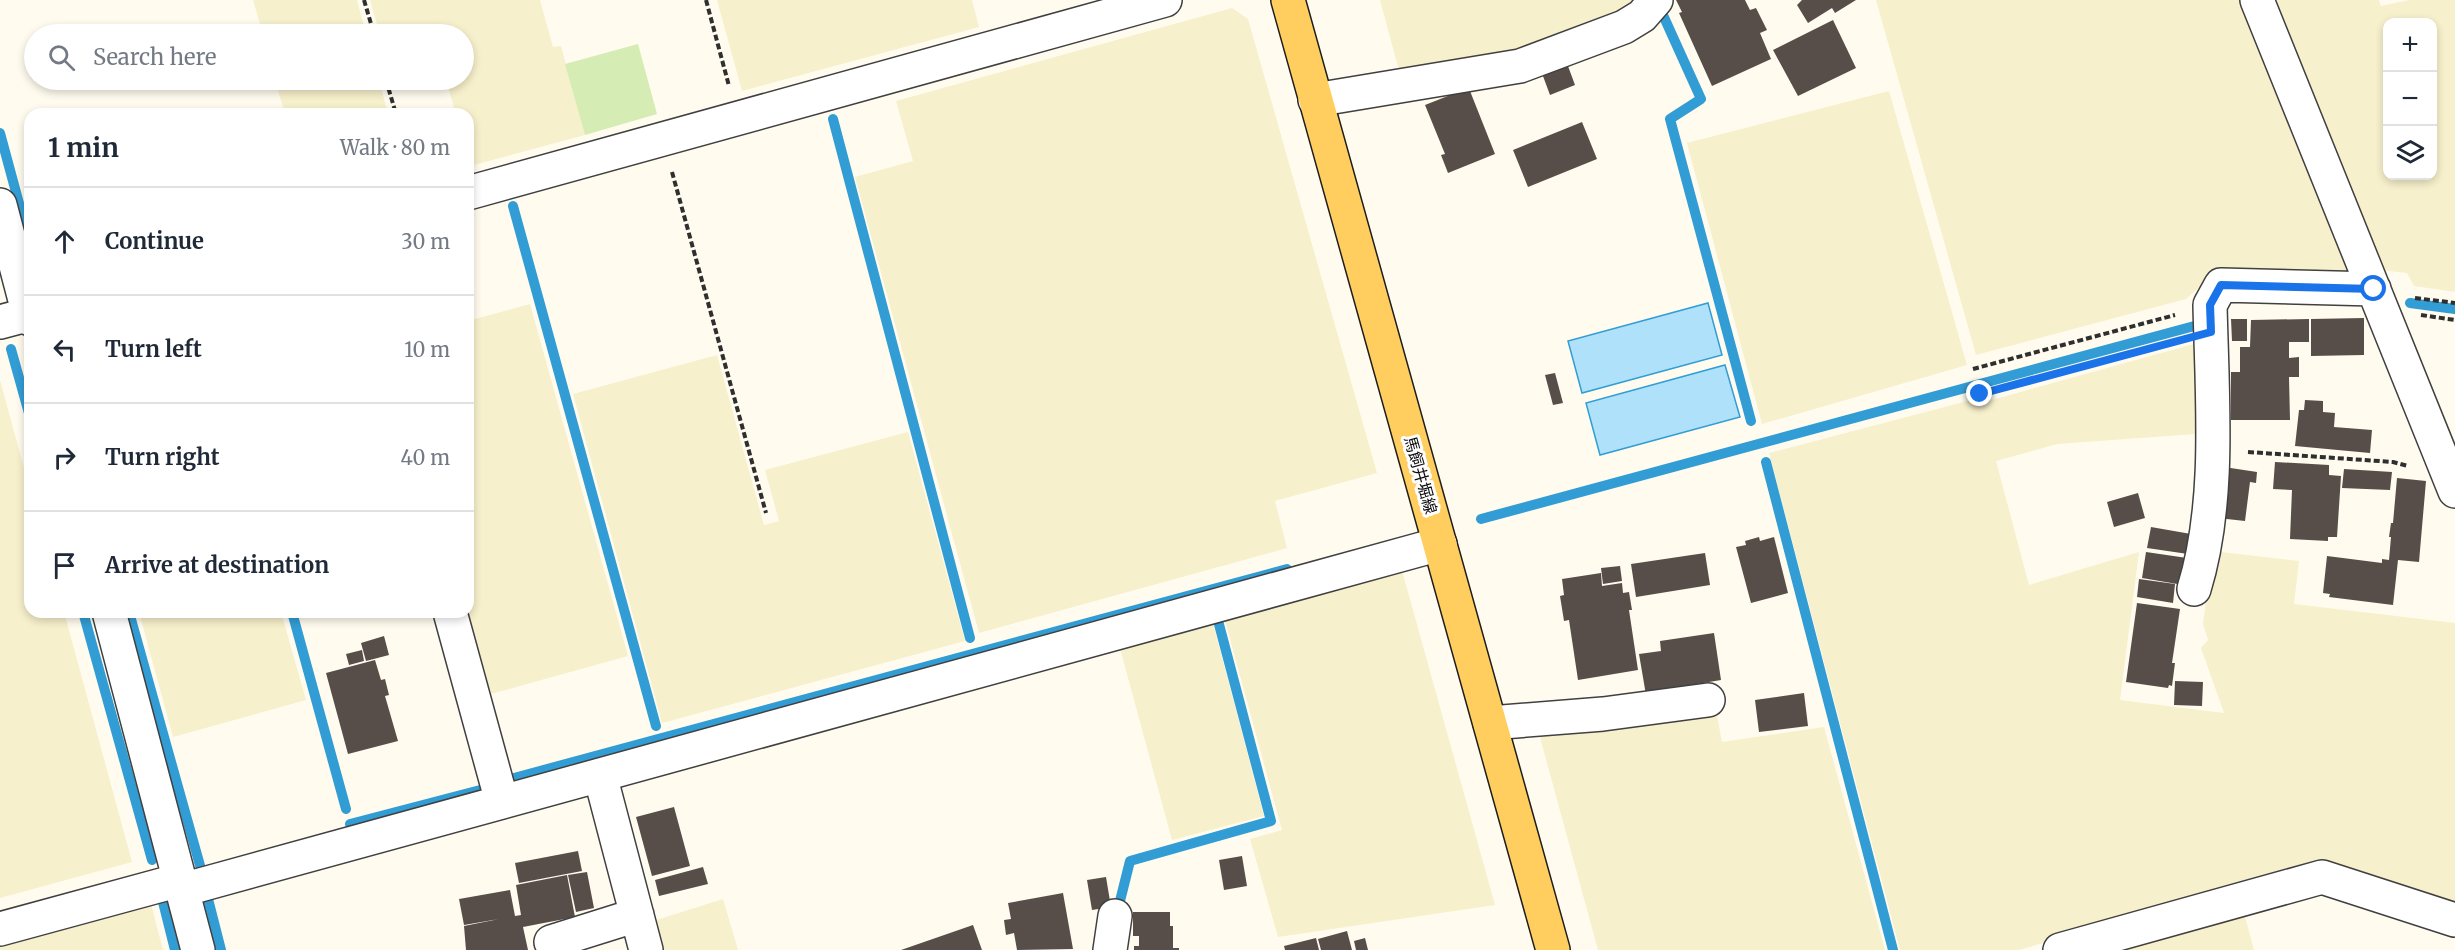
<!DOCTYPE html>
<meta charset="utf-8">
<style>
:root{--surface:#fff;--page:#f2f2f3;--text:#1f2937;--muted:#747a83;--line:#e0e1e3}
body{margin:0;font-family:Merriweather,"Noto Sans JP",serif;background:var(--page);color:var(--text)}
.controls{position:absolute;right:18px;top:18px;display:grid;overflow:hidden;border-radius:12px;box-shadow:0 3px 9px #0003}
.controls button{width:54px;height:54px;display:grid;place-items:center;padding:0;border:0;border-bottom:2px solid var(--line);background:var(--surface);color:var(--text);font:30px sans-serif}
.stop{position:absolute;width:18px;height:18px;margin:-14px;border:4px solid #1a73e8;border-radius:50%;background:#fff}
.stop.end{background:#1a73e8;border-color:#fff;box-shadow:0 2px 6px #0008}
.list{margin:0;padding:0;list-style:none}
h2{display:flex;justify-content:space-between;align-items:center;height:78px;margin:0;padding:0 24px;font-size:26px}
h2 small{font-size:20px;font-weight:400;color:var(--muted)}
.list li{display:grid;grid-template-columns:39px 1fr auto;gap:18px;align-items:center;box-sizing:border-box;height:108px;padding:0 24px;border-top:2px solid var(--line)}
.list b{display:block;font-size:22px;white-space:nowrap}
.list em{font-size:20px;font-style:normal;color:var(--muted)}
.icon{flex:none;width:33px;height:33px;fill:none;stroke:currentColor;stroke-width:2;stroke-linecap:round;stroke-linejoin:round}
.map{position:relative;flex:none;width:2455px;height:950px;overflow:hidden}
.search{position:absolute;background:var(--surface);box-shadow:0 3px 9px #0003;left:24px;top:24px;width:450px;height:66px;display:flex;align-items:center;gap:15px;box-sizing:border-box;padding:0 21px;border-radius:33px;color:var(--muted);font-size:22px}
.panel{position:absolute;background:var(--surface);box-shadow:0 3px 9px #0003;left:24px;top:108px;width:450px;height:510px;border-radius:18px}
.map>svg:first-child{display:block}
</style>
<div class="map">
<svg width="2455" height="950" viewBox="0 0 2455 950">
<rect width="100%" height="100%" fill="#fffbee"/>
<path fill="#f7f0cc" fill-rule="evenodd" d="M253 0H357L366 34H263Z
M370 0H540L553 47 561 46 585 135 470 166 468 158V114H456L446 80H464V34H380Z
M717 0H972L979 27 742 91Z
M1380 0H1643L1517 59 1401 78Z
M1876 0H2245L2356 269 2341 279 2215 273 2186 299 1976 355Z
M2271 0H2379L2381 6 2409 0H2455V292L2414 286 2407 273 2380 270ZM2388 22H2432V176H2388Z
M1232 8 1248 19 1377 473 1275 501 1287 548 979 633 855 177 913 161 896 101Z
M275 80H379L388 114H285Z
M1889 91 1967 365 1762 424 1687 143Z
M530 304 628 656 491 694 468 611V321Z
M2201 342 2202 426 2196 434 2057 444 1996 461 2029 585 2139 552 2120 700 2224 713 2201 648 2208 640 2203 624 2212 551 2299 561 2294 604 2455 623V905L2327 861 2019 950H1900L1769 453 1979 398 1981 403Z
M717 355 764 525 779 521 765 470 908 432 965 641 662 723 573 394Z
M0 380 30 490V612H64L132 862 0 898Z
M1401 567 1495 905 1278 937 1250 839 1282 830 1223 613Z
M139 612H281L306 700 173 737Z
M1211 616 1264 816 1172 840 1118 641Z
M1715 705 1722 742 1824 727 1885 950H1598L1538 730Z
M723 899 738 950H655L647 923Z
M150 900 163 950H0V939Z
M2244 913 2254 950H2112Z"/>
<path fill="#d5ecb5" d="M638 44 657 114 585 135 565 64Z"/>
<path fill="#afe2fa" stroke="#329dd5" stroke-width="1.5" d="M1708 303 1722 355 1582 393 1568 341Z
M1725 365 1740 417 1600 455 1586 403Z"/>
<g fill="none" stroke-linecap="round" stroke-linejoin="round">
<path stroke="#329dd5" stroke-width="10" d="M1663 15 1701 99 1670 119 1751 421
M833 119 970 638
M0 133 30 244
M513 206 656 726
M2410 303 2455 309
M11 349 30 417
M1766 462 1893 950
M1481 519 2198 325
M83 612 152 860
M129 612 201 869
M292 612 346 809
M514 778 1287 569
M350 824 484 789
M207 895 221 950
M162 898 175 950
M1119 905 1130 861 1271 821 1216 613"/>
</g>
<path fill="#574e49" d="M1676 0H1745L1750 10 1756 8 1767 30 1760 33 1771 59 1712 86 1679 13 1682 12Z
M1802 0H1856L1835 13 1832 8 1808 23 1797 5Z
M1833 20 1856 68 1798 96 1773 50Z
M1565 58 1575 85 1550 95 1540 68Z
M1463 90 1465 93 1470 91 1495 154 1448 173 1441 155 1445 154 1425 105Z
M1582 122 1597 159 1528 187 1513 150Z
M2364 318V355L2311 356V319Z
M2231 319H2247V341H2232Z
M2309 319V342H2289V358L2299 357V377H2289L2290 420H2231V372H2240V347H2250L2251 320Z
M1555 373 1563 403 1553 405 1545 375Z
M2305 400 2323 401V412L2335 413 2334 427 2372 430 2370 453 2295 446 2299 410H2304Z
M2275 462 2329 465V475L2341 476 2337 537H2328V541L2290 539 2292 490 2273 489Z
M2224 467 2257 472 2256 483 2250 482 2245 521 2218 518Z
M2344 469 2392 472 2390 490 2342 488Z
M2397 478 2426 481 2419 562 2398 560 2393 605 2329 597 2330 594 2323 593 2327 556 2382 563V559L2389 560 2391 537H2389L2391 523H2393Z
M2138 493 2145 518 2114 527 2107 502Z
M2151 527 2191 534 2188 554 2147 548Z
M1759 537 1760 541 1774 537 1788 593 1751 603 1736 547 1746 545 1745 541Z
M2146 552 2187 558 2183 585 2142 578Z
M1705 553 1710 585 1636 597 1631 564Z
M1620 566 1622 581 1603 584 1601 568Z
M1601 573 1602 586 1622 583 1623 593 1629 592 1632 610H1629L1638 670 1578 680 1569 620 1564 621 1560 596 1564 595 1562 579Z
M2139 579 2175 584 2173 603 2137 597Z
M2137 603 2180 609 2172 663H2175L2172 686 2169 685 2168 688 2126 682Z
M1714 633 1721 680 1697 684V687L1646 695 1639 654 1661 651 1660 641Z
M384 636 389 655 366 661 361 643Z
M362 650 364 661 349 665 346 654Z
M375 660 381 680 385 679 389 695 385 696 398 741 348 754 326 673Z
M2175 681 2203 682 2202 706 2174 705Z
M1804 693 1808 726 1759 732 1755 700Z
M674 807 690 866 652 876 636 817Z
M578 851 582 871 519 883 515 863Z
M1242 856 1247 886 1224 890 1219 860Z
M703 867 708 884 659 896 655 880Z
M587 872 594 908 576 912 568 875Z
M567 875 575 917 523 927 528 950H466L464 926 499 919 464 925 459 899 510 890 515 916 521 915 516 885Z
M1106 877 1111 907 1092 910 1087 880Z
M1063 893 1073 949 1017 950 1014 933 1006 935 1004 920 1011 919 1008 903Z
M1133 912H1170V926H1173V948H1179V950H1134V946H1139V936H1133Z
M973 925 982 950H901Z
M1347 931 1352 950H1321L1318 939Z
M1316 938 1319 950H1285L1284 946Z
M1365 938 1368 950H1356L1354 941Z"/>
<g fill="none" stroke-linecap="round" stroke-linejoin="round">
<g stroke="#404040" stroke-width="36">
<path id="minor" d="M2257 0 2455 491
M1315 100 1520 66 1624 27 1642 16 1656 0
M468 193 1165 0
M0 205 30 319
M0 322 30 314
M2194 589C2221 502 2212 397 2210 305L2221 285 2374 289
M109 612 198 950
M450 612 502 802
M1490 723 1603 714 1708 700
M600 775 646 950
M182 890 1440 544
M0 929 180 880
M551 942 637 915
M1110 950 1115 916
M2060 950 2322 877 2455 920"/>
</g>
<g stroke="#1e1e1e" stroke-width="36">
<path id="major" d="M1288 0 1553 950"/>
</g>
<path stroke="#2f2f2f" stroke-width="4" stroke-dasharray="6 3" stroke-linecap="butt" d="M364 0 374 34
M706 0 729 86
M386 80 396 114
M672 172 766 513
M2415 298 2455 303
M2421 315 2455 320
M1973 369 2175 315
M1980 394 2176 341
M2248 452 2393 462 2408 466"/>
<use href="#minor" stroke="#fff" stroke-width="33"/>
<use href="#major" stroke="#ffce5e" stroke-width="33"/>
</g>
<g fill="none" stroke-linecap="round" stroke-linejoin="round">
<path stroke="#1a73e8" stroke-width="8" d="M1980 394 2211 332 2210 305 2221 285 2374 289"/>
</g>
<g text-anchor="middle" stroke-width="6" stroke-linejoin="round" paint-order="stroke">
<g font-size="16" fill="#0d0d0d" stroke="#fff">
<text transform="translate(1421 475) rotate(74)" y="6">馬飼井堀線</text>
</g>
</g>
</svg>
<div class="controls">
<button>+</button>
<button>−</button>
<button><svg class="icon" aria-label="layers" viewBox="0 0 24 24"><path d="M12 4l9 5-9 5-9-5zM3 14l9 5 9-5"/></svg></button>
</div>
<div class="stop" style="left:2374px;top:289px"></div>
<div class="stop end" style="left:1980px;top:394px"></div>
<div class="search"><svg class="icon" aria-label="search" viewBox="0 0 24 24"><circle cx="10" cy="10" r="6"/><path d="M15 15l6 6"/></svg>Search here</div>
<section class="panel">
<h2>1 min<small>Walk · 80 m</small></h2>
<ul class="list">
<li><svg class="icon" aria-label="ahead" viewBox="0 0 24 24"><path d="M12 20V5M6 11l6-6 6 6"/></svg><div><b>Continue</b></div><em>30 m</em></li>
<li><svg class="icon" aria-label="left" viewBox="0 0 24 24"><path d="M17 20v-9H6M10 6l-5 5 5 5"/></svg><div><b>Turn left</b></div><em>10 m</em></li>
<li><svg class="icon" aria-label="right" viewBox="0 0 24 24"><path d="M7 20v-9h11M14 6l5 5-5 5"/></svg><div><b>Turn right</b></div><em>40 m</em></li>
<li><svg class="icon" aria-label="arrive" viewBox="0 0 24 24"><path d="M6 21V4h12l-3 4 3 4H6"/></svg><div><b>Arrive at destination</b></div></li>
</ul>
</section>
</div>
